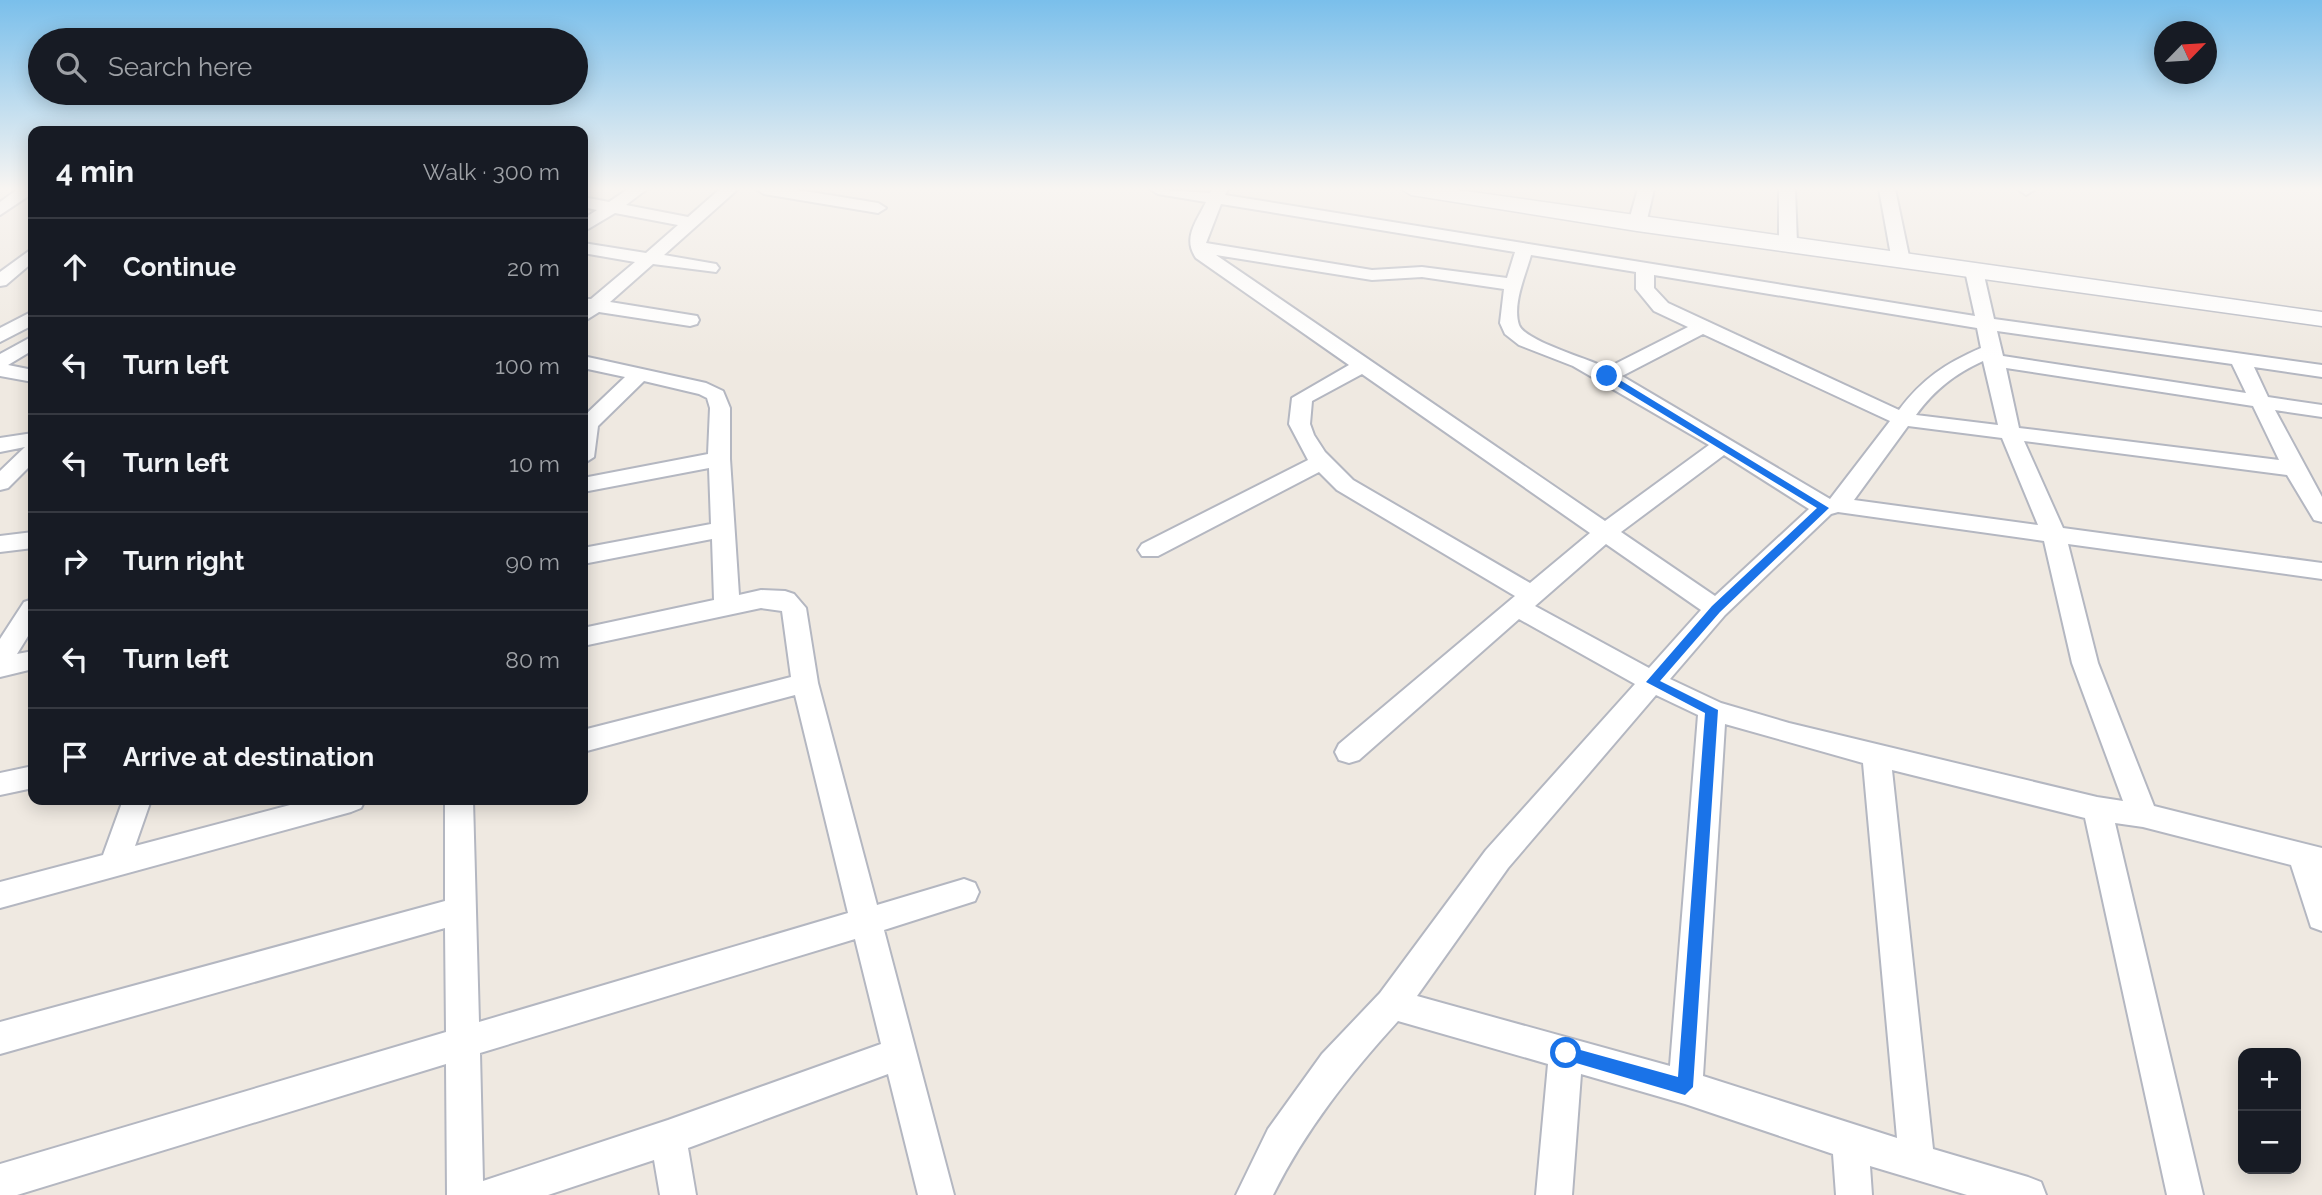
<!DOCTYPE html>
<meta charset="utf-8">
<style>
:root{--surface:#171b24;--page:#242831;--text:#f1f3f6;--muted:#9ea1a6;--line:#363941}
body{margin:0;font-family:Raleway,sans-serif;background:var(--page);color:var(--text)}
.controls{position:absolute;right:21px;bottom:21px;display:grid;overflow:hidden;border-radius:14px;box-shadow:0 4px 18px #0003}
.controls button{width:63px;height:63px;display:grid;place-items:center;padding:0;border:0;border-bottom:2px solid var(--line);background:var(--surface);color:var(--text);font:35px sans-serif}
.compass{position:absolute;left:2154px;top:21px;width:63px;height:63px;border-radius:50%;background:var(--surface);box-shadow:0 4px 18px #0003;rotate:65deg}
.stop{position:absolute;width:21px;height:21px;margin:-16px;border:5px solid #1a73e8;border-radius:50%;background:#fff}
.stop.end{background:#1a73e8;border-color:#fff;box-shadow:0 2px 7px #0008}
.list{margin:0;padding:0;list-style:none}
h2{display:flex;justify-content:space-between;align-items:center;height:91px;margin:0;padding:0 28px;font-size:30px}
h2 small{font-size:23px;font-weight:400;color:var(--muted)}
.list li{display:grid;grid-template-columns:46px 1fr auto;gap:21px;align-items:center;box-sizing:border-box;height:98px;padding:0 28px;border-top:2px solid var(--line)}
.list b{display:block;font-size:26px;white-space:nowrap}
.list em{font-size:23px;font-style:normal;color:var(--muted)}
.icon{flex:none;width:38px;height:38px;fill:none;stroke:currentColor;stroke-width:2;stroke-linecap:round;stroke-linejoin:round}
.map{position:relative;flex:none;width:2322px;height:1195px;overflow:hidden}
.search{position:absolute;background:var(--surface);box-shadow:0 4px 18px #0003;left:28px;top:28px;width:560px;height:77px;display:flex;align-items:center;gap:18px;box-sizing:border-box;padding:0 24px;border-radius:38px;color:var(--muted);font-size:26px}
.panel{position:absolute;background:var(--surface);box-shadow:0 4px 18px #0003;left:28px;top:126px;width:560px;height:679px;border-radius:14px}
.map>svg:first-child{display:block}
</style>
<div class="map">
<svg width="2322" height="1195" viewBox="0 0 2322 1195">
<rect width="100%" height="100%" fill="#efe9e1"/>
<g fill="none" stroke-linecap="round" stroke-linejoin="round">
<g stroke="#b4b7c1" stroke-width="4">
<path id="minor" d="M18 189H33V193L0 215V202Z
M628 189H647L626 205 688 217 720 189H738L664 255 716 264 719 268 716 272 653 264 610 302 697 316 699 320 697 324 690 326 599 312 583 322V299H591L635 262 583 253V243L646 253 678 225 615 213 583 232V219L597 210 583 207V197L609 202Z
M756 189H792L878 203 886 208 878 213 764 194Z
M1150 189 1210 193 1212 189H1228L1225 195 1975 316 1965 271 1974 266 1983 271 1994 319 2322 365V377L2254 367 2268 397 2322 405V417L2275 410 2322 497V522L2314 520 2287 475 2024 441 2063 528 2322 563V579L2068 544 2098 663 2154 806 2322 848V931L2311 927 2291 865 2143 827 2115 823 2203 1195H2167L2085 818 1892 770 1933 1149 2028 1177 2041 1182 2046 1195H1967L1870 1166 1872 1195H1836L1833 1154 1685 1104 1581 1074 1572 1195H1536L1548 1064 1398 1021C1349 1075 1306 1129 1273 1195H1236L1268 1129 1322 1054 1380 993 1486 850 1635 684 1519 619 1359 760 1349 763 1339 760 1335 752 1339 744 1515 596 1337 490 1319 472 1158 556H1142L1138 550 1142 544 1308 460 1289 424 1292 398 1349 365 1196 258C1182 238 1197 221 1206 202L1158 194ZM1221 204 1515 252 1507 278 1422 267 1372 270 1206 243ZM1216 255 1372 280 1422 277 1504 289 1500 323 1505 334 1519 345 1573 366 1709 445 1605 521ZM1531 255 1636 272V289L1654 311 1688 327 1607 368C1589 359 1525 341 1519 325 1512 304 1526 274 1531 255ZM1654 275 1977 328 1981 348C1946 363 1922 379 1899 410L1668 303 1654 288ZM1997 331 2232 364 2246 393 2003 356ZM1703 334 1890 421 1830 499 1622 376ZM1983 361 1998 425 1916 415C1935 389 1955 374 1983 361ZM2006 368 2253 406 2279 460 2019 428ZM1362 374 1590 533 1530 583 1353 480 1325 452 1314 435 1310 424 1312 401ZM1908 426 2002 438 2038 525 1854 500ZM1724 455 1809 509 1715 596 1621 532ZM1838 512 2044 541 2072 663 2123 801 2097 797 1789 723 1721 703 1670 679 1725 615 1831 514ZM1606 544 1701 610 1649 668 1535 606ZM1656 695 1698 715 1670 1066 1417 996 1508 868ZM1725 724 1863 763 1897 1138 1703 1076Z
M1638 189H1654L1646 224 1637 229 1628 224Z
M1779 189H1795L1797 244 1788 249 1779 244Z
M1879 189H1895L1910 261 1907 265H1895L1892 261Z
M2018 189H2034V190L2026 195Z
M33 248V262L6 285 0 286V272Z
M33 311V325L0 342V328Z
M33 336V350L8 365 33 370V382L0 376V354Z
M583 356 706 383 723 391 730 408V459L739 595 761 590 785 591 794 594 806 608 818 683 877 905 964 879 975 883 979 892 975 901 884 930 954 1195H918L888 1074 688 1148 696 1195H660L654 1160 548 1195H447L446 1064 17 1195H0V1164L446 1032 445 928 0 1054V1022L445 901V800H473L479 1022 848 913 795 695 583 752V730L791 677 782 611 761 608 583 646V628L714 600 712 539 583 564V548L711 524 709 468 583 492V478L708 454 710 408 707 398 699 394 644 381 598 426 594 457 583 464V417L625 377 583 368ZM855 939 881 1044 668 1120 483 1181 480 1053Z
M33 433V463L8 488 0 490V471L25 447 0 452V438Z
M33 532V548L0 552V536Z
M33 599V628L17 654 33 651V669L0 677V639L24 602Z
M33 766V788L0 795V773Z
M123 800H151L135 846 309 800H365L361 808 351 812 0 908V882L103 855Z"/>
</g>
<g stroke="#b4b7c1" stroke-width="3">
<path id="tertiary" d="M1401 189H1451L2322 312V326L1637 231 1411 195Z"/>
</g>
<use href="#minor" fill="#fff" fill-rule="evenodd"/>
<use href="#tertiary" fill="#fff" fill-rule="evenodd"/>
</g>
<linearGradient id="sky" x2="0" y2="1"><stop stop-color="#7abfeb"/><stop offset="0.53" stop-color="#f8f5f2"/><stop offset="1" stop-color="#f8f5f2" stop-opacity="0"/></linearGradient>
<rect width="2322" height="356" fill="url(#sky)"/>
<path fill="#1a73e8" d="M1604 374H1610L1829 508 1720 612 1660 681 1718 710 1693 1087 1685 1095 1566 1060 1558 1053 1566 1046 1678 1077 1705 713 1646 682 1712 606 1817 508 1604 378Z"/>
</svg>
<div class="controls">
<button>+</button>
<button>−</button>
</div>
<svg class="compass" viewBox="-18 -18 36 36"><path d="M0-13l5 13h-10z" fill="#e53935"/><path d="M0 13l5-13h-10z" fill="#9ea1a6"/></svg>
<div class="stop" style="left:1566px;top:1053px"></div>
<div class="stop end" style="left:1607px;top:376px"></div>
<div class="search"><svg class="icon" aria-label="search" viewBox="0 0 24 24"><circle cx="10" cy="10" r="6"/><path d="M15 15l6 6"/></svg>Search here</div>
<section class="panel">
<h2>4 min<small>Walk · 300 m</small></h2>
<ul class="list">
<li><svg class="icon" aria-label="ahead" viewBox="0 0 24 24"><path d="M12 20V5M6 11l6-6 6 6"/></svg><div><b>Continue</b></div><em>20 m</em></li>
<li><svg class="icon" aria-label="left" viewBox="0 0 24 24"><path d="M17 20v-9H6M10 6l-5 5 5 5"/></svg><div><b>Turn left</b></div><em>100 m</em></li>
<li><svg class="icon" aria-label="left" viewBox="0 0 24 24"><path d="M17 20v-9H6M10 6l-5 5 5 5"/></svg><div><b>Turn left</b></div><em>10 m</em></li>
<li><svg class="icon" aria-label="right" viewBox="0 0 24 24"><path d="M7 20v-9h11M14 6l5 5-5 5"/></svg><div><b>Turn right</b></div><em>90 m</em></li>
<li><svg class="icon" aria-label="left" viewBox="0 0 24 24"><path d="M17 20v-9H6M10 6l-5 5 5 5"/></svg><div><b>Turn left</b></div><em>80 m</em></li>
<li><svg class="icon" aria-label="arrive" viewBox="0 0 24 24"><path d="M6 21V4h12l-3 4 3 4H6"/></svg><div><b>Arrive at destination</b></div></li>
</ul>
</section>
</div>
